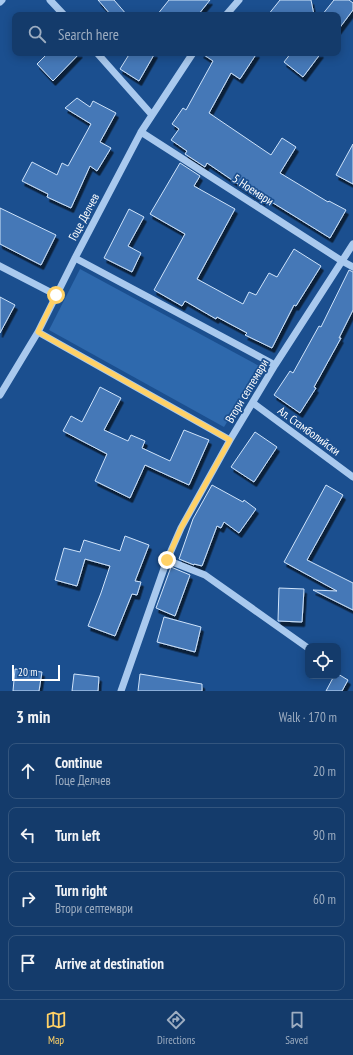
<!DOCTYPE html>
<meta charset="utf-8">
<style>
:root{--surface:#143b6b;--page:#214673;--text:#f1f3f6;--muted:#9dadc1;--line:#33557e;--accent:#ffd166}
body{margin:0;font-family:"PT Sans Narrow",sans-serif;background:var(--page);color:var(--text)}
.controls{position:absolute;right:12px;bottom:12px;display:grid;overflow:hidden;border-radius:8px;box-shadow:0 2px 10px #0003}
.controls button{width:36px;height:36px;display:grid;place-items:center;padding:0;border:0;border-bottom:1px solid var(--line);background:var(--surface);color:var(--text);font:20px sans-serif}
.scale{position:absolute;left:12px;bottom:10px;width:48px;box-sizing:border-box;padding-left:4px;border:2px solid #fff;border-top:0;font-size:11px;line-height:14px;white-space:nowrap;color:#fff;-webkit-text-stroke:3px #1b4f8f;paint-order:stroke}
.stop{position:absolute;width:12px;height:12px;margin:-9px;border:3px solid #ffd166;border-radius:50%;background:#fff}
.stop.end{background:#ffd166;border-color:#fff;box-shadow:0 1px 4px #0008}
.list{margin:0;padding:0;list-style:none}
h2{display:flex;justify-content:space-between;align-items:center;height:52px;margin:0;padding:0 16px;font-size:17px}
h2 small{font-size:13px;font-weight:400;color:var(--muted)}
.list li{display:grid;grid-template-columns:26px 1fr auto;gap:12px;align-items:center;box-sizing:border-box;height:56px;margin:0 8px 8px;padding:0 8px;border:1px solid var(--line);border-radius:8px}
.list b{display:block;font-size:15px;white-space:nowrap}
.list p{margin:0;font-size:13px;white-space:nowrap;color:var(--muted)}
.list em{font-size:13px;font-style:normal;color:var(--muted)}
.icon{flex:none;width:22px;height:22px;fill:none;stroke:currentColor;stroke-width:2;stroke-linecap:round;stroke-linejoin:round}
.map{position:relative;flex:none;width:353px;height:691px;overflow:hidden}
.search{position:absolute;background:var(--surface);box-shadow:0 2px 10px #0003;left:12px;right:12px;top:12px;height:44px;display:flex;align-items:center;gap:10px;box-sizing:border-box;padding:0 14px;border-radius:8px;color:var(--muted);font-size:15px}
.sheet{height:308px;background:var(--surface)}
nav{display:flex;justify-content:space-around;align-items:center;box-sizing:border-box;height:56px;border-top:1px solid var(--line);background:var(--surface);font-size:11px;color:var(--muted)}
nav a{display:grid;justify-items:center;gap:2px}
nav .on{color:var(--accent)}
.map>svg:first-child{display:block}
</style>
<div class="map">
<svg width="353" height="691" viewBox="0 0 353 691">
<defs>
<filter id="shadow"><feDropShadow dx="2.5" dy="4.5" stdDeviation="0" flood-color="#0009"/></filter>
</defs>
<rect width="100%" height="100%" fill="#1b4f8f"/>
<path fill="#2e69ad" d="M80 269 261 367 224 427 49 330Z"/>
<path fill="#4478b7" stroke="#cfe3fa" filter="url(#shadow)" d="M98 0H114L127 15H111Z
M169 0H210L198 15H157Z
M280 0H311L314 15H268Z
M334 0H349L353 3V10L338 30V15H322Z
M48 53H80L53 81 37 64Z
M130 53H155L139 81 120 69Z
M201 53H257L240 79 231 73 209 113 271 155 282 138 296 147 280 173 328 202 329 201 346 210 330 238 265 198 263 201 207 163 205 167 185 154 187 151 171 140 179 129 172 124 183 108 186 110 213 61Z
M291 53H321L303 77 284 62Z
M77 98 90 107 93 101 116 113 100 142 111 148 97 171 90 166 71 208 47 197 48 194 22 181 32 162 57 175 62 163 68 166 91 124 65 108Z
M353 144V184L336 175Z
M180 163 200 176 194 186 235 209 197 279 243 304 249 292 256 295 269 273 277 277 294 249 321 266 296 306 294 305 272 348 245 335 247 333 217 317 216 319 185 301 182 306 154 290 185 234 150 214Z
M0 208 56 235 41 265 0 244Z
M129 209 144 217 128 246 141 253 132 272 104 258Z
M349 270 353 272V310L339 338H341L314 387 316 388 300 413 274 395 290 371 293 373 319 326 321 327Z
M0 297 15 305 0 333Z
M100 387 121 398 104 430 128 441 131 435 145 441 142 448 170 461 184 430 209 440 189 485 145 465 130 498 95 481 107 454 63 431 71 416 82 422Z
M255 432 277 447 254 482 231 467Z
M212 485 243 502 244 500 256 509 239 533 224 522 221 528 217 526 202 566 194 564V565L179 559 193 519Z
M326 485 343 495 307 560 353 583V610L313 590 337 591 284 562Z
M125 536 149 545 135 581 141 582 137 595 132 594 115 636 88 626 101 593 110 566 85 559 77 586 55 580 64 548 80 552 84 540 120 551Z
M171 567 190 575 175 616 156 608Z
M279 588 304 589 302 622 278 621Z
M164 617 201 627 195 652 157 642Z
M15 669 42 672 39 691H13Z
M74 674 99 677 98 691H72Z
M140 674 202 684V691H138Z
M338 674 348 680 342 691H326L334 676H338Z"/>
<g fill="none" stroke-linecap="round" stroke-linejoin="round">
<path stroke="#a9c9ee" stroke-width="7" d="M50 0 64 15
M0 2 2 0
M226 15 239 0
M97 53 152 115
M141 132 342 261 353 267
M75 258 275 365
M0 266 56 295
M38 332 230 440
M0 395 38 332 75 258 141 132 193 53
M253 403 353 477
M167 560 205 575 308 648
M121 691 167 560 181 528 230 440 275 365 353 244"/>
</g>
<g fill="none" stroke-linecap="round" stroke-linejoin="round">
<path stroke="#ffd166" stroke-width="5" d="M56 295 38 332 230 440 181 528 167 560"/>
</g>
<g text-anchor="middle" stroke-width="3.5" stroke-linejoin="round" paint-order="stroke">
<g font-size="12" fill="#fff" stroke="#1b4f8f">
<text transform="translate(253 190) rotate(33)" y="4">5 Ноември</text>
<text transform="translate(84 217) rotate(-62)" y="4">Гоце Делчев</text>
<text transform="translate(247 391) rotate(-59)" y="4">Втори септември</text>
<text transform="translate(309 431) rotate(36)" y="4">Ал. Стамболийски</text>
</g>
</g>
</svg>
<div class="controls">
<button><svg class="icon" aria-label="locate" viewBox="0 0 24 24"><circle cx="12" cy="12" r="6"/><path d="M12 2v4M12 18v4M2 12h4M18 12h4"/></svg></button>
</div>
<div class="scale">20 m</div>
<div class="stop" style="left:56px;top:295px"></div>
<div class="stop end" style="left:167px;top:560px"></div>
<div class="search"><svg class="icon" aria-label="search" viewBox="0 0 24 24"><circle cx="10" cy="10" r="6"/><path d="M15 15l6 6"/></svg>Search here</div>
</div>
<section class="sheet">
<h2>3 min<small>Walk · 170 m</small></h2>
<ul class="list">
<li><svg class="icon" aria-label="ahead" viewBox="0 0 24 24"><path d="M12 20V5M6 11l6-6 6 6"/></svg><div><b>Continue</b><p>Гоце Делчев</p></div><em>20 m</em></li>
<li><svg class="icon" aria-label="left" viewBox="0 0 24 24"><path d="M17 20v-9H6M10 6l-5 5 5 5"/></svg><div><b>Turn left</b></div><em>90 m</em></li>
<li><svg class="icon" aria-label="right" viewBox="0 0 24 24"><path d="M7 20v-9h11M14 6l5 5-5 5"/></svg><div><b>Turn right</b><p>Втори септември</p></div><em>60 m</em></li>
<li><svg class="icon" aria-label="arrive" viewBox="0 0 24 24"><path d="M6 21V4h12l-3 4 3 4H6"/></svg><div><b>Arrive at destination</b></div></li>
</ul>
</section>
<nav>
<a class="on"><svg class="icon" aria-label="map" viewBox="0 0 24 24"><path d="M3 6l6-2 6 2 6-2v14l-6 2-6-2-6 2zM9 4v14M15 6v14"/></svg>Map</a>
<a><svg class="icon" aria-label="directions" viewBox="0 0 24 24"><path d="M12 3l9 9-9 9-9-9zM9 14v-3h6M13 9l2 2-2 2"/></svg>Directions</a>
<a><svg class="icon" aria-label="saved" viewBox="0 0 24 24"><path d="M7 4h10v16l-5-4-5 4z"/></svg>Saved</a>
</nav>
